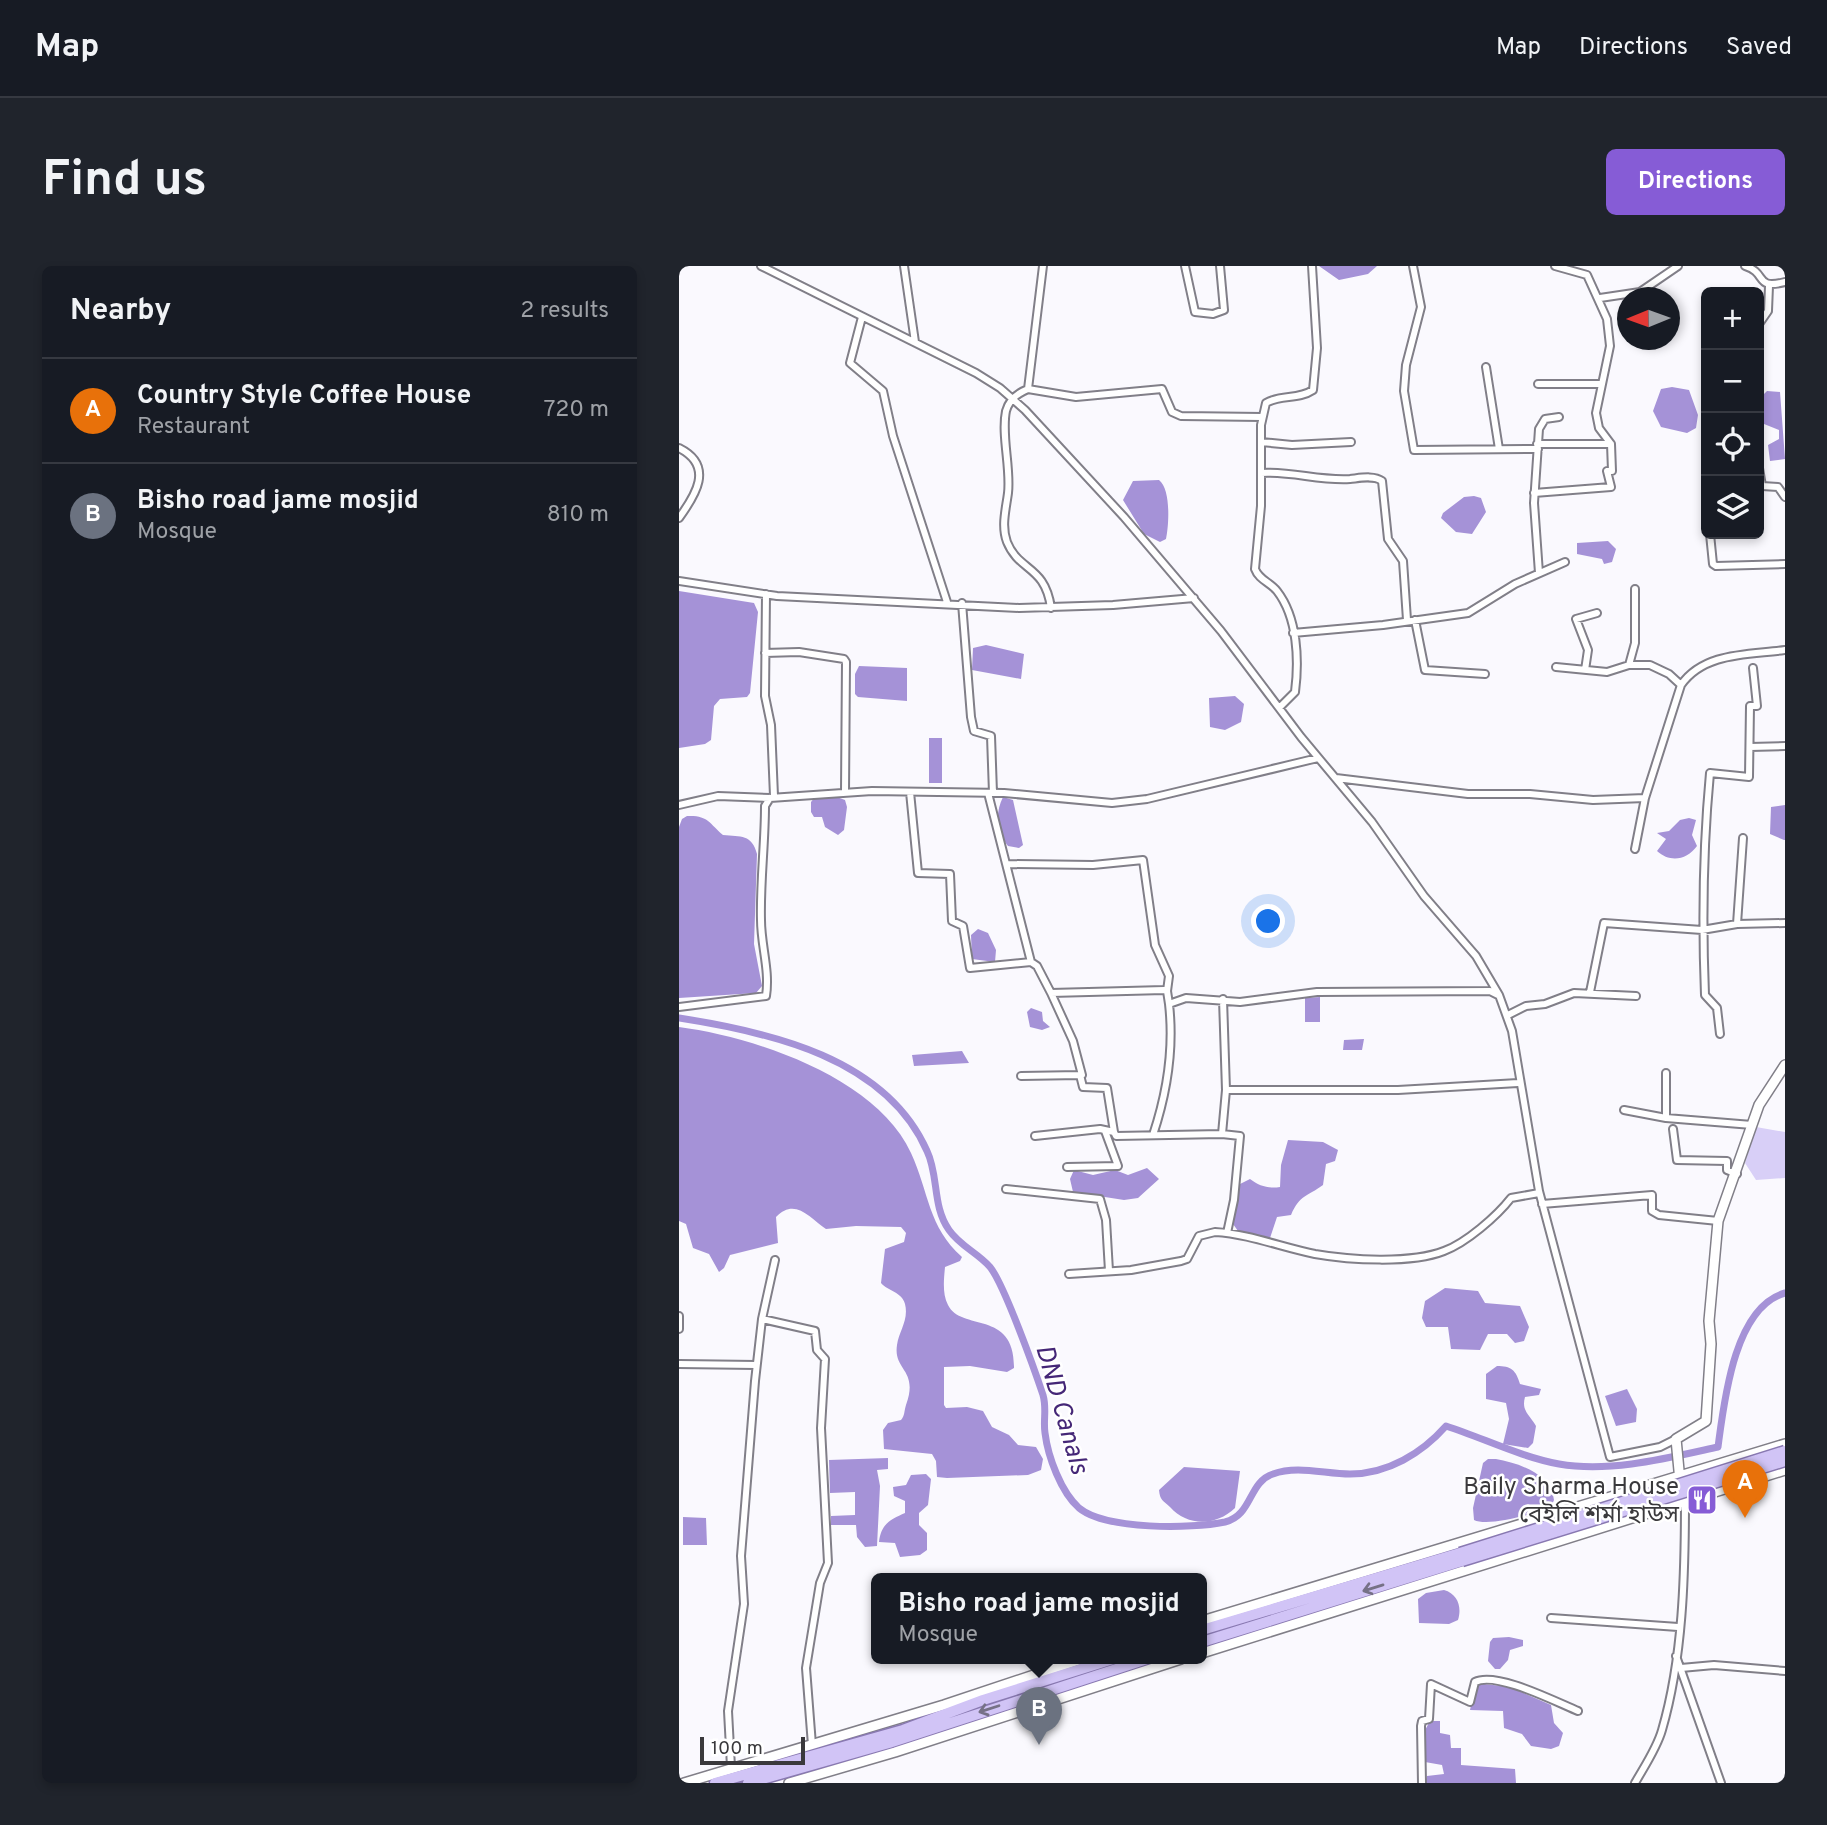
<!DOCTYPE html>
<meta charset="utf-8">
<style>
:root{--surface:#171b24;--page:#20242c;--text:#f1f3f6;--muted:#9ea1a6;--line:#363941;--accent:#865cd6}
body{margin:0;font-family:Overpass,"Noto Sans Bengali",sans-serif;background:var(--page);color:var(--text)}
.controls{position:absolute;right:21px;top:21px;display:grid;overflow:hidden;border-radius:10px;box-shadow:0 4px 10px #0003}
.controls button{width:63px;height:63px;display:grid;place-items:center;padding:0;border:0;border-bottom:2px solid var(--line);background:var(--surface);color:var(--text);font:35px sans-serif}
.compass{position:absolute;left:938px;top:21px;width:63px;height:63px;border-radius:50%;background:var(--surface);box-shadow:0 4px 10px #0003;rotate:269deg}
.scale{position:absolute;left:21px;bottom:18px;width:105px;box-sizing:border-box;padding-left:7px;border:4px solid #3a393c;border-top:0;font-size:19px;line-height:24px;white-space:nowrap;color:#3a393c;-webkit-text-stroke:5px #fff;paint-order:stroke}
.you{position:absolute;left:590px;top:656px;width:24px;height:24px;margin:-18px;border:5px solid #fff;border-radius:50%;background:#1a73e8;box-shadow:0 0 0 10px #1a73e833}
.badge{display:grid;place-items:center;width:46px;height:46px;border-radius:50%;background:var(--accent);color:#fff;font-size:23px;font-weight:700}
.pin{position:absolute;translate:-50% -58px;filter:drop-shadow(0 2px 4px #0008)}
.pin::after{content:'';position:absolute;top:37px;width:24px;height:21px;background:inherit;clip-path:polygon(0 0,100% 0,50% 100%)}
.popup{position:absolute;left:192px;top:1307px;width:336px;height:91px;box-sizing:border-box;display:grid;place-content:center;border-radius:10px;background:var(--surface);filter:drop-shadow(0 2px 5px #0005);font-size:23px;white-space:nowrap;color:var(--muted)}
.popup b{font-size:26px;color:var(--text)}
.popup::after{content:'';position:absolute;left:50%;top:100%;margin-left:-14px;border:14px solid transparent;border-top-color:var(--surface)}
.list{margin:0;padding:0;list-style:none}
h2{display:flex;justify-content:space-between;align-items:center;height:91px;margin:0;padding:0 28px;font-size:30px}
h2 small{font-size:23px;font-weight:400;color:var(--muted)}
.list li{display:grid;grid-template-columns:46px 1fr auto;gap:21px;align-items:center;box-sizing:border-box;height:105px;padding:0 28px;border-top:2px solid var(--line)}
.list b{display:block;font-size:26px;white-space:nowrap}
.list p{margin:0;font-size:23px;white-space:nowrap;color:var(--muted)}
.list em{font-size:23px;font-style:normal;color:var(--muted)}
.icon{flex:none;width:38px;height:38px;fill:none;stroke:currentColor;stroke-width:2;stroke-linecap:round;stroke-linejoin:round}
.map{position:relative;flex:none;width:1106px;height:1517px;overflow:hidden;border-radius:10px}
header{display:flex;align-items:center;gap:42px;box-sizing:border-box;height:98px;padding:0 35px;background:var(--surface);border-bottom:2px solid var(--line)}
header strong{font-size:33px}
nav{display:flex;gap:38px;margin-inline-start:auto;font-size:24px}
.intro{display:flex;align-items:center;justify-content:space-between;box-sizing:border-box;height:168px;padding:0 42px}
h1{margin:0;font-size:49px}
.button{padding:18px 32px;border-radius:10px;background:var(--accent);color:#fff;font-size:24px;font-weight:700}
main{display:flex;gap:42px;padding:0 42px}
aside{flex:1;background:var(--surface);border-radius:10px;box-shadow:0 4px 10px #0003}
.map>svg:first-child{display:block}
</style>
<header>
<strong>Map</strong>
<nav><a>Map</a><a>Directions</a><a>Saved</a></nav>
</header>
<div class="intro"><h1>Find us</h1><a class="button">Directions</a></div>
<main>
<aside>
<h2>Nearby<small>2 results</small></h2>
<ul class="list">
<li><span class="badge" style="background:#e8710a">A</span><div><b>Country Style Coffee House</b><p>Restaurant</p></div><em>720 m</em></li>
<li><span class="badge" style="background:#6b7280">B</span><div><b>Bisho road jame mosjid</b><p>Mosque</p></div><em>810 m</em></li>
</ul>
</aside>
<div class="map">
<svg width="1106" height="1517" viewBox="0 0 1106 1517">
<rect width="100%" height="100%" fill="#faf9fe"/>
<path fill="#d8cff7" d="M1077 861 1106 866V912L1077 914 1066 897Z"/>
<path fill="#a592d7" d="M640 0H698L689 8 660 14Z
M993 121 1010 124 1019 149 1017 162 1008 167 982 161 974 145 982 123Z
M1088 125 1101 126 1106 193 1091 195 1089 179 1100 173V164L1085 158 1084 129Z
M480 214C492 223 490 259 487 273L481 276 465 268 444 234 454 215Z
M795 230 802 232 807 246 793 268 777 266 762 252 764 247 785 231Z
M929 275 937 283 933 296 925 298 923 293 898 288V277Z
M0 325 75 337 79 346 71 427 68 431 41 433 35 440 32 474 26 478 0 482Z
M307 379 345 388 342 413 293 404 294 382Z
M180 400 228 402V435L179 431 176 428V408Z
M556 430 565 438 562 456 546 464 531 461 530 432Z
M250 472H263V517H250Z
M155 530 166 534 168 541 165 564 159 569 146 561 143 551H135L132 546V536L136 531Z
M324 531 334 534 344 579 340 582 329 580C317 565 316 547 324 531Z
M1106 539V574H1105L1091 568 1092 541Z
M8 550C29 549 30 557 44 569 62 571 73 568 78 588L75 678 83 720 77 727 0 732V561L3 553Z
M1010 552 1017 554 1013 569 1018 580C1008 594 991 597 978 585L987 573 978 567 990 565 1001 554Z
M299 663 309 667 317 684 316 696 293 693 292 669Z
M641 731V756H626V732Z
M352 742 363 746 364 755 371 761 363 764 351 761 348 746Z
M0 761C76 771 198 812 232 887 250 926 249 961 283 991L281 995 266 1001C265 1012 263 1028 269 1039 282 1066 336 1043 335 1102L328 1106 291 1100 265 1101V1139L267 1142 288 1141 304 1145 313 1161 330 1169 339 1179 357 1181 364 1193 362 1204 349 1209 268 1212 258 1211 257 1195 253 1188 205 1183 204 1164 209 1157 222 1154C226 1149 225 1145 227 1139 240 1103 214 1105 218 1079 220 1065 230 1054 226 1038 223 1026 209 1025 202 1017L206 983 225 976 227 967 222 961 177 960 147 963C131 952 116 931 97 951L99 977 51 989 45 1002 40 1006 30 988 14 982 7 958 0 955Z
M685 773 683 784H664L665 774Z
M283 785 290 797 235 800 233 789Z
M609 874 644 876 659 884 656 895 647 898 644 919C628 931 621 928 612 949L598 951 591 972 559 965 554 958 561 918 571 913C580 920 590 923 601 921L602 899Z
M468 902 480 913 459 932 445 934 394 926 391 913 395 904 414 909 436 904 449 909Z
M766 1022 799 1025 806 1037 841 1040 850 1061 845 1075 836 1077 828 1068H809L801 1084 772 1083 769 1061H747L743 1052 746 1035Z
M818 1100C832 1100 837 1104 841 1118L862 1123 860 1129 846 1131C842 1145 851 1149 857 1160L854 1177 849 1182 824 1178 830 1153 827 1137 807 1133V1108Z
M948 1123 958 1143 957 1156 937 1160 926 1130Z
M209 1192V1203L198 1204 201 1220 198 1280 186 1281 178 1271 177 1259H152V1250L176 1249V1226L151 1227 150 1194Z
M817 1193C840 1197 872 1208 875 1234L872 1241C856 1248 809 1261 795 1254L794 1242 804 1197 809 1193Z
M505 1201 561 1205 556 1242C536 1261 508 1260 491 1241 484 1234 481 1235 480 1224Z
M232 1209 247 1208 252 1213 249 1239 240 1247V1259L248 1267V1284L241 1289 221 1291 216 1277 200 1276C202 1257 213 1253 226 1247V1235L215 1230 214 1221 227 1219Z
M4 1251 27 1252 28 1279H4Z
M765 1324C779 1328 783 1341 779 1354L770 1358 740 1357 739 1333 747 1327Z
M830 1371 844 1374V1380L831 1384 829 1394 821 1403H816L809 1395 811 1376 814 1372Z
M797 1417 831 1421 872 1439 875 1457 884 1467 880 1480 872 1483 852 1480 843 1468 825 1462 824 1445 791 1444Z
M751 1455H761V1467L771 1469 772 1482H782V1499L836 1503 837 1517H746L748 1510 765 1508 763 1499 746 1496 745 1466Z"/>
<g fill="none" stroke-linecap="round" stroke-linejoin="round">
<path stroke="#a592d7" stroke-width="7" d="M0 752C91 766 207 792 248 885 260 910 253 940 270 964 281 980 299 987 311 1001 325 1018 356 1105 364 1129 368 1143 364 1154 366 1167 369 1191 382 1226 400 1242 427 1264 512 1263 546 1256 574 1249 569 1216 594 1208 618 1199 646 1208 671 1208 709 1208 743 1187 767 1160 804 1172 842 1191 880 1198 931 1207 989 1192 1039 1181 1045 1136 1055 1041 1106 1027"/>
<g stroke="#817f88" stroke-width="10">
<path id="street" d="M82 0 297 107 321 122 346 144 445 251 542 365 622 471 693 556 745 630 797 690 820 729 833 765 860 925 931 1191 981 1181 997 1173
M225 0 236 76
M506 0 516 46 534 48 545 44 541 0
M734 0 742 41 727 99 725 125 735 184 859 183
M1066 0C1089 7 1075 24 1106 16
M921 32 961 26 999 0
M183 51 171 97 204 125 214 170 268 336
M1080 58 1089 45 1090 20
M807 101 820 183
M859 118H922
M349 123 364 0
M582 176 613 179 672 176
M858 178H932
M0 182C36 200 16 230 0 252
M1080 202 1083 220 1099 221 1106 231
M582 207C613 205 640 215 671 213 681 212 695 209 703 215L709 273 724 295 728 354
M855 227 932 221 928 205H933L932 178 920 162 917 147 931 80 928 53 908 9 876 0
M1031 268 1034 298 1037 300 1106 298
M860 307 855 237 860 163 866 153 880 151
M0 315 98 330 340 342 434 339 515 332
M87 328 86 430 92 459 95 530
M283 337 292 451 295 465 312 470 314 527
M372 342C366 299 340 306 328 276 322 260 327 243 329 227 332 202 322 169 327 145 330 134 339 127 349 123L397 131 483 123 493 146 502 150 583 151
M736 354 746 404 806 408
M614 367 704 359 789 347 836 318 886 296
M86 387 120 386 165 393 167 396 166 526
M950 399 956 377V323
M877 401 928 406 950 399H971L990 408 1002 419
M906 404 909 384 897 353 918 347
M601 441 616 426C620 395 619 352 598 325 591 316 580 314 576 303L582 240V159L587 137C602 128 619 134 634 124L638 82 633 0
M1071 481 1106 480
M657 512 789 528H851L914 534 966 532
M231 526 239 607 271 608 273 655 284 660 291 702 352 696 358 700 372 727 485 724 488 725 490 738 507 732 561 736 638 726 811 725 819 729
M309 527 352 696
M0 539 39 530 91 532 193 525 325 527 433 537 468 533 639 492
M1064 572 1058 658 1106 657
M956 583 966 532 1002 419C1025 386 1069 389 1106 384
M328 598 414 599 464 594 476 679 490 710 488 725
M911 726 925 657 1023 664 1058 658
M372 727 394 775 403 809
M544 733 547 824H719L839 817
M0 741 87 730C91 704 82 680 82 654 81 616 86 578 86 540L91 532
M829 749 847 740 866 738 895 727 957 730
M1041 768 1038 742 1026 729C1023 655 1024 581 1031 507L1070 511 1071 440H1078L1074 402
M987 807V852L1073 859
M342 810 401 809 404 821 428 822 435 866
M945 844 987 852
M994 863 998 894 1048 895V904L1058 908
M543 868 561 870 555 934 548 967
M474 869C488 827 495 782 490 738
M356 870 421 863 435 866 437 870 543 868 547 824
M388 901 439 900 426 865
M327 923 421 933 427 954 430 1005
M863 938 973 929V945L980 949 1039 955
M390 1008 452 1004 502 995 508 993 520 970 536 966C570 968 602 981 636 988 670 994 732 998 765 985 787 977 818 950 832 932L860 927
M0 1050V1063
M83 1053 136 1065 138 1084 146 1093 142 1162 149 1297 141 1317 127 1402 133 1479
M0 1098 77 1099
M872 1352 999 1361
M997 1390 1042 1517
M1002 1402 1035 1399 1106 1405
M52 1501 49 1445 65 1338 62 1290 76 1115 83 1053 96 994
M743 1517 742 1460 743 1455 750 1453 752 1418 791 1436 796 1416C817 1405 877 1436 899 1445
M956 1517C965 1501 978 1482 983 1464 1004 1392 1006 1309 1006 1234"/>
</g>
<g stroke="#817f88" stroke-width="12">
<path id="secondary" d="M1001 1215 997 1173 1027 1155 1032 1078 1030 1055 1039 955 1080 839 1106 799
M523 1355 1106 1178
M523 1387 1106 1204
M5 1517 265 1439 403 1393
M110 1517 216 1486 502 1393"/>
</g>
<g stroke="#8979b1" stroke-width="13">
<path id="primary" d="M523 1364 781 1287
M523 1376 783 1295
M36 1517 224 1464 304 1434 434 1393
M69 1517 210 1477 468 1393"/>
</g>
<use href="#street" stroke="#fff" stroke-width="6"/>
<use href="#secondary" stroke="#fff" stroke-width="9"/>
<use href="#primary" stroke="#d1c4f6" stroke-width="10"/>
<g stroke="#8979b1" stroke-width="13" stroke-linecap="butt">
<path id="primary-bridge" d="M781 1287 1106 1185
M783 1295 1106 1195"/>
</g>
<use href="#primary-bridge" stroke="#d1c4f6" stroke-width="10"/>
</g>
<defs><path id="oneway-shaft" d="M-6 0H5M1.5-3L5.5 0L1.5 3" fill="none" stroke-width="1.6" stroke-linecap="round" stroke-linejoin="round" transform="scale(1.75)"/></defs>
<g stroke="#767186">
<use href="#oneway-shaft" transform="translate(694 1322) rotate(163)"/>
<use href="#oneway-shaft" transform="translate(310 1443) rotate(162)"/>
</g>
<defs>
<g id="restaurant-square" transform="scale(1.575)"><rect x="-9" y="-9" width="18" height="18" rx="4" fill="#865cd6" stroke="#fff"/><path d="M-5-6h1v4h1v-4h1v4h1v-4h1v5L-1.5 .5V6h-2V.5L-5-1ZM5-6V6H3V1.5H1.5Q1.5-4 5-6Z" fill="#fff"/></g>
</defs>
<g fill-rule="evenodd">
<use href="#restaurant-square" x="1023" y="1234"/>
</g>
<g text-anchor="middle" stroke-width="5" stroke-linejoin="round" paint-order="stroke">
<g font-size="24" fill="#3a393c" stroke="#fff" text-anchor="end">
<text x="1000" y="1228">Baily Sharma House<tspan x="1000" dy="28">বেইলি শর্মা হাউস</tspan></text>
</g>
<g font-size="26" font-style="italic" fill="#452777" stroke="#fff">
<text transform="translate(384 1143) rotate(74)" y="9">DND Canals</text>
</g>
</g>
</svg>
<div class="controls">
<button>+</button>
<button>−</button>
<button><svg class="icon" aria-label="locate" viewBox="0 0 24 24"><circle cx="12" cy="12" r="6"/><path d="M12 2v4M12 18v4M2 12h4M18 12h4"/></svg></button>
<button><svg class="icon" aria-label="layers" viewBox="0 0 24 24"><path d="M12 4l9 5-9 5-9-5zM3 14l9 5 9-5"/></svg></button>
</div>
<svg class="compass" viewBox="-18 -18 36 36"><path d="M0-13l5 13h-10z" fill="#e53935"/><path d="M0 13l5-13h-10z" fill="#9ea1a6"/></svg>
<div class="scale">100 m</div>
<div class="you"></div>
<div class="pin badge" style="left:1066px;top:1252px;background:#e8710a">A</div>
<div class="pin badge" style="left:360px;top:1479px;background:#6b7280">B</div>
<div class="popup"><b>Bisho road jame mosjid</b>Mosque</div>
</div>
</main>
